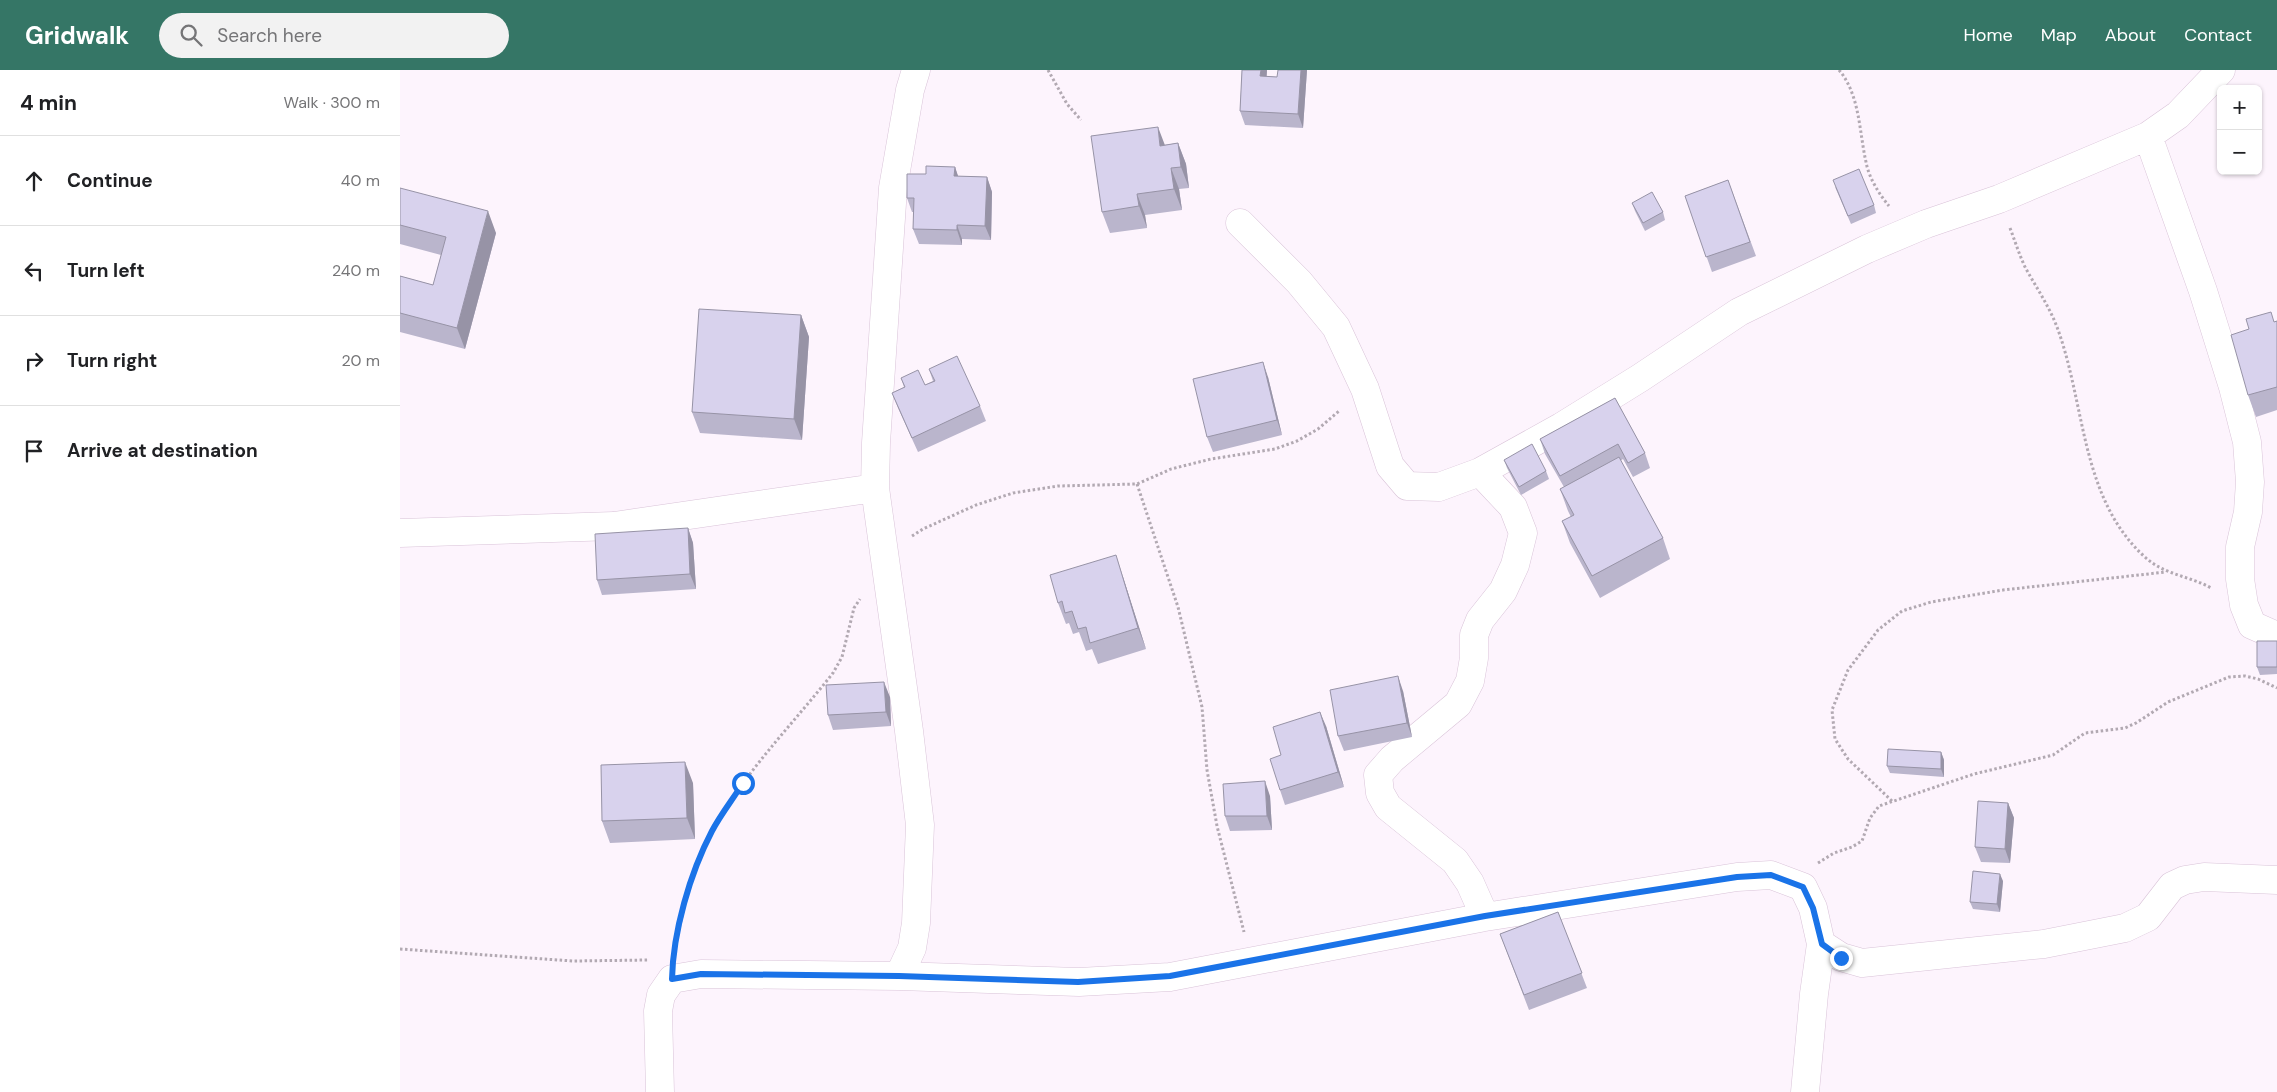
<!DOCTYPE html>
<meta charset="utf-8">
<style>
:root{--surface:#fff;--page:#f2f2f2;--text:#202124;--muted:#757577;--line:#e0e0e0;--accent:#357666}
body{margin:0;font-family:"DM Sans",sans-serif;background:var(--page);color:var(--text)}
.controls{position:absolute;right:15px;top:15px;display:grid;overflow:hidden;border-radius:8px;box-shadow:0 1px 4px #0004}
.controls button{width:45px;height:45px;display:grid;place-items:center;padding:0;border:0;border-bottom:1px solid var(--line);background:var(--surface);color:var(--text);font:25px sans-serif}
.stop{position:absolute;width:15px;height:15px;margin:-11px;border:4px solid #1a73e8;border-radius:50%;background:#fff}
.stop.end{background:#1a73e8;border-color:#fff;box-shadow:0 1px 5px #0008}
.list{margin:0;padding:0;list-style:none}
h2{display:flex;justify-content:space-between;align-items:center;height:65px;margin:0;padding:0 20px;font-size:21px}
h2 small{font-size:16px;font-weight:400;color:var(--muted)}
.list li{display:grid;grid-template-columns:32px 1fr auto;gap:15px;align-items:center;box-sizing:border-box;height:90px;padding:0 20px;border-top:1px solid var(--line)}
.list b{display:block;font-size:19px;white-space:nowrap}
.list em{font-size:16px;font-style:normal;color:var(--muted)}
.icon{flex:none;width:28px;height:28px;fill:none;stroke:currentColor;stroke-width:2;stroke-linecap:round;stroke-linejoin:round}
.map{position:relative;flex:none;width:1877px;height:1022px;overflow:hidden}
header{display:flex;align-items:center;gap:30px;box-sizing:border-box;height:70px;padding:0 25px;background:var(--accent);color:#fff}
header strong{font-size:24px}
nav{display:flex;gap:28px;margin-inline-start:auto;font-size:18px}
.search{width:350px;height:45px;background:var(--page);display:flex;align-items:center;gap:12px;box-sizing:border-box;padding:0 18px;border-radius:28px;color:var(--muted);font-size:19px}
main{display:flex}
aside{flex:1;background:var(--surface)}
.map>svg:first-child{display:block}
</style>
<header>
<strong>Gridwalk</strong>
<div class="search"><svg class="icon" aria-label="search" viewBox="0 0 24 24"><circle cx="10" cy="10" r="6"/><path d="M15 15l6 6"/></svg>Search here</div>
<nav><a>Home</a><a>Map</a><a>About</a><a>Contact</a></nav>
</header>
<main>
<aside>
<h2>4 min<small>Walk · 300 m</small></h2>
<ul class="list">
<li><svg class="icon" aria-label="ahead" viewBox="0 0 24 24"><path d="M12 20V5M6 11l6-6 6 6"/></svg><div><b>Continue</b></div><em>40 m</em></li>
<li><svg class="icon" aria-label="left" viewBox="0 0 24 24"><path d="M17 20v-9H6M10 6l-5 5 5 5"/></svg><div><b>Turn left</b></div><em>240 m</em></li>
<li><svg class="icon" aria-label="right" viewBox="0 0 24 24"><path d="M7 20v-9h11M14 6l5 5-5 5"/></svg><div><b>Turn right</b></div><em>20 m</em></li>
<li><svg class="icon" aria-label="arrive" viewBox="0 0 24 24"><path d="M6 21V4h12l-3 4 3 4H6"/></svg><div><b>Arrive at destination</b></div></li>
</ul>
</aside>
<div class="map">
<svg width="1877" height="1022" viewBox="0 0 1877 1022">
<rect width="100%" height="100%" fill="#fdf4fd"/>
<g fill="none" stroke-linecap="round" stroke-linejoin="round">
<g stroke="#d9c3d8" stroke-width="29">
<path id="minor" d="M1748 66 1803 221 1833 317 1847 372 1850 412 1848 442 1840 477V509L1844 535 1852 555 1877 566
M840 153 899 212 936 257 965 319 990 396 1007 416 1039 417 1080 402 1161 357 1240 308 1339 242 1467 179 1526 154 1599 129 1748 66 1778 45 1821 0
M1080 402 1113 437 1123 463 1115 495 1103 521 1080 550 1074 565V588L1070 611 1058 634 992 689 978 705 980 723 988 737 1055 791 1070 813 1085 847
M0 463 214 456 475 418
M499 906 512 878 516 853 520 755 509 661 475 418 476 373 493 118 510 20 516 0
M260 1022 258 941 261 925 272 909 301 904 499 906 679 912 770 907 1085 847 1337 807 1371 805 1403 817 1413 838 1421 874 1441 887 1462 893 1644 874 1725 858 1748 847 1772 816 1785 810 1804 807 1877 810
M1405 1022 1414 924 1421 874"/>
</g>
<path stroke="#b2a9b2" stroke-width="3" stroke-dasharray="2.5 2.5" stroke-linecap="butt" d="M648 0 667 34 681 50
M1439 0C1460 25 1459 61 1466 92 1469 108 1479 124 1489 136
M1610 158C1615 171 1619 184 1625 197 1636 217 1649 236 1657 257 1686 335 1680 429 1746 488 1765 505 1790 506 1811 518
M737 414 778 537 802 637 807 700 817 756 844 862
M512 466 523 459 576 435 613 423 658 416 737 414 771 399 811 389 875 379 897 371 918 359 939 341
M1492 731 1448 689 1435 669 1432 640 1448 600 1478 560 1502 541 1531 532 1603 520 1766 502
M1418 793 1434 783 1452 777 1462 771 1470 748 1479 736 1574 704 1653 685 1685 663 1725 658 1736 653 1768 632 1829 607 1845 606 1858 609 1877 618
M275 877C284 837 292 797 312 761 344 703 392 655 433 603L442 587 454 538 460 529
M0 879 173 891 249 890"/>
<use href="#minor" stroke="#fff" stroke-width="28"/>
</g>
<path fill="#bab5cc" d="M842 0H867L866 6 877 7 907 0 903 58 845 55 840 41Z
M778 73 786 94 789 118 779 119 782 140 745 145 747 158 710 163 702 142 764 75Z
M555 97 558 106 587 107 592 122 591 170 562 169V175L519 174 513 159 514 142H512L507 128 526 104Z
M1328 110 1356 186 1312 202 1285 126Z
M1435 117 1474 135 1476 143 1451 154Z
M0 118 96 163 65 279 0 262V206L33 215 41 185 0 174Z
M1232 133 1263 142 1265 150 1245 161 1235 141Z
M401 245 409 267 402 370 300 363 292 342Z
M1877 251V340L1856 347 1848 325 1874 252Z
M529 299 580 336 586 351 518 382 498 338 492 323 504 317 501 308 525 315 533 311Z
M868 307 882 365 813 382 807 367Z
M1215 328 1245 383 1250 398 1233 407 1223 389 1220 391 1263 468 1270 489 1200 528 1170 473 1162 451 1171 447 1168 441 1160 419 1164 417 1145 384 1140 369Z
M1104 390 1146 401 1149 409 1121 425 1107 398Z
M288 458 293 473 296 519 202 525 197 510Z
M723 507 746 579 698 594 692 579 686 581 679 562 673 564 669 553 666 554 658 533Z
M1877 571V604L1860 605 1857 597Z
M1003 621 1012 667 944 681 938 666Z
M490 627 491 656 433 660 428 645Z
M926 656 944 717 885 735 880 720 881 685Z
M1541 682 1544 690V707L1490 703 1487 696Z
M293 713 295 769 210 773 202 751Z
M870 726 872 760 830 761 825 746Z
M1608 733 1614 748 1610 793 1581 792 1575 777Z
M1603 811 1600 842 1573 839 1570 832Z
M1158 842 1187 918 1129 940 1100 864Z"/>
<path fill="#9793a6" d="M861 0H867L866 21 860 6Z
M901 0H907L903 58 898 44Z
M758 57 766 78 760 76Z
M778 73 786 94 789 118 781 97Z
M555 97 560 112 554 106Z
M771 98 779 119 782 140 774 119Z
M587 107 592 122 591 170 585 156Z
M737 124 745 145 747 158 739 136Z
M88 141 96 163 65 279 57 258Z
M557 155 562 169V175L557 160Z
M401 245 409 267 402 370 394 349Z
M863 292 868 307 882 365 877 350Z
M288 458 293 473 296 519 290 504Z
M716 485 723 507 746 579 738 558Z
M998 606 1003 621 1012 667 1007 653Z
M484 612 490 627 491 656 486 642Z
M920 642 926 656 944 717 938 702Z
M1541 682 1544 690V707L1541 699Z
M285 692 293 713 295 769 287 748Z
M865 711 870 726 872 760 867 746Z
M1608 733 1614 748 1610 793 1605 779Z
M1600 804 1603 811 1600 842 1597 834Z"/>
<path fill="#d8d2ed" stroke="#9793a6" d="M842 0H861L860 6 877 7 878 0H901L898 44 840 41Z
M758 57 760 76 778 73 781 97 771 98 774 119 737 124 739 136 702 142 691 66Z
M526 96 555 97 554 106 587 107 585 156 557 155V160L513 159 514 128H507V104H526Z
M1459 99 1474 135 1448 146 1433 110Z
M1328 110 1350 172 1306 187 1285 126Z
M0 118 88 141 57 258 0 243V206L33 215 46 167 0 155Z
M1252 122 1263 142 1243 153 1232 133Z
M299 239 401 245 394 349 292 342Z
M1871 242 1874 252 1877 251V317L1848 325 1831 265 1849 259 1846 249Z
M557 286 580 336 512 368 492 323 505 317 501 308 518 300 525 315 535 311 529 299Z
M863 292 877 350 807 367 793 309Z
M1215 328 1245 383 1228 393 1218 374 1160 406 1140 369Z
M1132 374 1146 401 1119 417 1104 390Z
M1219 387 1263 468 1192 506 1162 451 1174 445 1160 419Z
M288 458 290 504 197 510 195 464Z
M716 485 738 558 690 573 686 557 678 559 672 541 665 543 662 531 658 533 650 505Z
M1857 571H1877V597H1857Z
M998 606 1007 653 938 666 930 620Z
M484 612 486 642 428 645 426 615Z
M920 642 938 702 880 720 870 689 881 685 873 657Z
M1488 679 1541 682V699L1487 696Z
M285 692 287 748 202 751 201 695Z
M865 711 867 746H825L823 714Z
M1578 731 1608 733 1605 779 1575 777Z
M1573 801 1600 804 1597 834 1570 832Z
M1158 842 1182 903 1124 925 1100 864Z"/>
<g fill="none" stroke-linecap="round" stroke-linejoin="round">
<path stroke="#1a73e8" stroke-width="6" d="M343 713C333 729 321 744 312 761 290 803 273 862 272 909L301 904 499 906 678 912 770 906 1085 846 1337 807 1371 805 1403 817 1413 838 1422 874 1441 888"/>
</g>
</svg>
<div class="controls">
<button>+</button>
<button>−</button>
</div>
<div class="stop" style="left:343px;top:713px"></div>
<div class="stop end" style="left:1441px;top:888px"></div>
</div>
</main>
